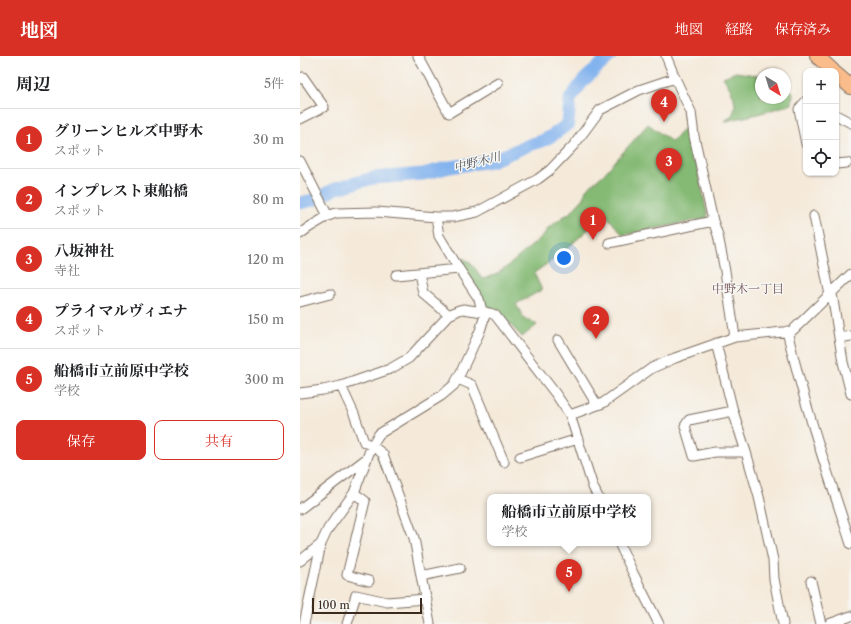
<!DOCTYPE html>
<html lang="ja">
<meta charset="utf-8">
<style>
:root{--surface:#fff;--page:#f6f6f6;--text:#202124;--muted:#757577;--line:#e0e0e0;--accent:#d93025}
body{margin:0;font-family:"Libre Caslon Text","Noto Serif JP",serif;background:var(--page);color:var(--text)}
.controls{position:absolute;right:12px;top:12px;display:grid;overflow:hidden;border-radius:8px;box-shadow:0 1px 3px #0004}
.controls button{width:36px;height:36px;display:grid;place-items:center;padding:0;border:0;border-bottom:1px solid var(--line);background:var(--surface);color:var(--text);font:20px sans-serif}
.compass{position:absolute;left:455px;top:12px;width:36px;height:36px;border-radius:50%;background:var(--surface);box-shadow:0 1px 3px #0004;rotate:142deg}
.scale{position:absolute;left:12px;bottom:10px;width:110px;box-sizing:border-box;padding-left:4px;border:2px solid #3b2a1e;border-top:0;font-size:11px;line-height:14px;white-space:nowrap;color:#3b2a1e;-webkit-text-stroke:3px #f6f6f2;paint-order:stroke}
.you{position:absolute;left:264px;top:202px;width:14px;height:14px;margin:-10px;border:3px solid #fff;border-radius:50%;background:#1a73e8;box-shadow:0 0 0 6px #1a73e833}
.badge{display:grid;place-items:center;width:26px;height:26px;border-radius:50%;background:var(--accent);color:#fff;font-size:13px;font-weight:700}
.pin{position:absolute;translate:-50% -33px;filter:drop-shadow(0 1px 2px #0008)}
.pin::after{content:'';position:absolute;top:21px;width:14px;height:12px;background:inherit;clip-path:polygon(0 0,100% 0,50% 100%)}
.popup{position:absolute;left:187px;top:438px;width:164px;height:52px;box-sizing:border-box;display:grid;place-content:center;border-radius:8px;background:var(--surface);filter:drop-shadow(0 1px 3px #0005);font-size:13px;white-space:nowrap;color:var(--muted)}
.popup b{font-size:15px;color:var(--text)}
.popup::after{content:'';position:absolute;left:50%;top:100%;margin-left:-8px;border:8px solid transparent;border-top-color:var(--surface)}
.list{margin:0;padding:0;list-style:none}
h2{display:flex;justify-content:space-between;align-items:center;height:52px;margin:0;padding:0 16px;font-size:17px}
h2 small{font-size:13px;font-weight:400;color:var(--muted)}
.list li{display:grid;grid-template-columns:26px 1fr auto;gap:12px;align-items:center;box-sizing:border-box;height:60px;padding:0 16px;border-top:1px solid var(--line)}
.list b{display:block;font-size:15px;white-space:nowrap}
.list p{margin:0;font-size:13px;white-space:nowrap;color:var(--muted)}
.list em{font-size:13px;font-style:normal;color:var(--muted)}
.actions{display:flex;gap:8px;padding:12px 16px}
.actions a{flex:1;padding:9px 0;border:1px solid var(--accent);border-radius:8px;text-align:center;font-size:14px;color:var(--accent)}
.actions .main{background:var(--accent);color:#fff}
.icon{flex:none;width:22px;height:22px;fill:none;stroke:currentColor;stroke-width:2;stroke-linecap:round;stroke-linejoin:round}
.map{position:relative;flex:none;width:551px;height:568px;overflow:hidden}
header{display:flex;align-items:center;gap:24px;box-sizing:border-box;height:56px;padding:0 20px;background:var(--accent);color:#fff}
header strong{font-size:19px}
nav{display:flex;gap:22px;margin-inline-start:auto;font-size:14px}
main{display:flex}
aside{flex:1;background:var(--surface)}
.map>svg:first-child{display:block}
</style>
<header>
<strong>地図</strong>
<nav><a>地図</a><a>経路</a><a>保存済み</a></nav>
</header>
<main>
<aside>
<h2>周辺<small>5件</small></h2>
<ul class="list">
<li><span class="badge">1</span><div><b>グリーンヒルズ中野木</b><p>スポット</p></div><em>30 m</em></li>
<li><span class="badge">2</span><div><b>インプレスト東船橋</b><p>スポット</p></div><em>80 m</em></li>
<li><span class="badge">3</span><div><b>八坂神社</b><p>寺社</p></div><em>120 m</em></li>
<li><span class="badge">4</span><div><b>プライマルヴィエナ</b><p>スポット</p></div><em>150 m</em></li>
<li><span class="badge">5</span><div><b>船橋市立前原中学校</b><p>学校</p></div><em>300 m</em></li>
</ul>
<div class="actions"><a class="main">保存</a><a>共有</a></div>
</aside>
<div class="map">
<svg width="551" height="568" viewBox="0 0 551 568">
<rect width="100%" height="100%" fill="#f6f6f2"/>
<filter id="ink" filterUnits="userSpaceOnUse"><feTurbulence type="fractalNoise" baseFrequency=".025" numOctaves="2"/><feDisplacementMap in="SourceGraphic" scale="8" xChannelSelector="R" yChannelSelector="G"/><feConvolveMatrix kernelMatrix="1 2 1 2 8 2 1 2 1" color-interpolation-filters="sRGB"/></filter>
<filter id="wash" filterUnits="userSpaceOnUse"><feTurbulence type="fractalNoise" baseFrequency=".012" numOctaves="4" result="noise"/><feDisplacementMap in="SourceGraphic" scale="16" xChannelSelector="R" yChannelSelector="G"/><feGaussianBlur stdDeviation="0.9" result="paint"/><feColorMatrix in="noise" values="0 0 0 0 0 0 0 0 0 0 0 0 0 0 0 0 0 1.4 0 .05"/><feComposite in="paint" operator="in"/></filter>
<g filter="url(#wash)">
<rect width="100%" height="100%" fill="#f5eada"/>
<path fill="#85ba75" stroke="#60724a" d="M436 16 461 20V42H485V29L493 36 492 48 454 59 425 65C428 63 433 59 434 55 438 44 429 30 423 21Z
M348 68 372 86 382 74 389 72 408 162 323 179 305 158 261 198 234 217 242 234 216 248 225 264H230L237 269 222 281 202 260 190 255 157 200C169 203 176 212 182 223L195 219 208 210 244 179 248 172 263 161 270 157 284 142 286 133 303 119Z"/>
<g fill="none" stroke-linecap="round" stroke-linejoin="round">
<path stroke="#83b3ee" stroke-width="13" d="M0 147 13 144 37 132 73 122 123 118 150 111 191 105 229 89 242 85 253 79 268 68 270 43 283 25 310 0"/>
</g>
</g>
<g filter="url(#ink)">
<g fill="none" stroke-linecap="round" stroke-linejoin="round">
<g stroke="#7c6d60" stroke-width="11">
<path id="street" d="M118 0 149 57 198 27
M366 0 375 22 391 56 394 80 413 165 418 179 425 215 435 281
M0 23 3 21 24 51 0 63
M506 45 499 53 506 88
M536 59 551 67
M0 105 28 160 36 157 77 156 136 161H153L177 156 238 123 250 114 274 89 300 54 339 34 375 22
M536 108 547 107
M514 160 530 239
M136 161 139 180 159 213 179 243 182 255
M0 178 8 172 28 160
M309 187 413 165
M119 217 123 237 149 259
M96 219 159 213
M532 238 543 306 551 338
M0 246 30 238
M487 275C504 348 528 418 551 488
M539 282 551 280
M258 284 297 349
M416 287 433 355 446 396
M158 323 172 329 204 406
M41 330 54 358 64 386 74 391 83 398 114 482 130 568
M0 337 23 334 41 330 90 313 109 302 149 259 159 254 163 253 190 257 195 259 255 337 270 359 293 431 298 441
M433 355 389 364 385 370 394 400 415 396H446L459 441 473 504 474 523 483 568
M270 359 303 347 352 312 375 302 435 281 492 275 551 218
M220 401 278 383
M54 437 65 445 47 519 69 525
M0 453 66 403
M319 487 333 517 359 568
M0 505 21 488
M121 520 160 512
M511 525 521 568
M4 568 21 488 28 473 54 437 72 389 79 378 141 340 154 329 161 316 180 275 186 256
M47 568 56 539 87 546 126 543
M529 568 551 560"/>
</g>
<g stroke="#7c6d60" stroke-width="16">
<path id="primary" d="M517 0 533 15
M536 18 551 31"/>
</g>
<use href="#street" stroke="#fff" stroke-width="9"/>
<use href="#primary" stroke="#fabc8b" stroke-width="14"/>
</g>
</g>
<g text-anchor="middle" stroke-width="3" stroke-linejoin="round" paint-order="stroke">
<g font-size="12" font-style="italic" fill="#51535c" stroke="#f6f6f2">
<text transform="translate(177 106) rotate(-14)" y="4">中野木川</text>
</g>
<g font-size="12" fill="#735058" stroke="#f6f6f2">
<text x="448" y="237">中野木一丁目</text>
</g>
</g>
</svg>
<div class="controls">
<button>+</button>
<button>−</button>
<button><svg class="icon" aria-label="locate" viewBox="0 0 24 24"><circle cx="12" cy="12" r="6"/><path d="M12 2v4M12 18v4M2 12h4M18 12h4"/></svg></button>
</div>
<svg class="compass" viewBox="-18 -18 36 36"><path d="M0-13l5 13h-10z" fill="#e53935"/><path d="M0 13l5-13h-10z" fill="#757577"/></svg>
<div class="scale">100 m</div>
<div class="you"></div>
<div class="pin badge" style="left:293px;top:184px">1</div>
<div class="pin badge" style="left:296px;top:283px">2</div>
<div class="pin badge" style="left:369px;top:125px">3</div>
<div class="pin badge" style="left:364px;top:66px">4</div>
<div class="pin badge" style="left:269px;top:536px">5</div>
<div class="popup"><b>船橋市立前原中学校</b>学校</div>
</div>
</main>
